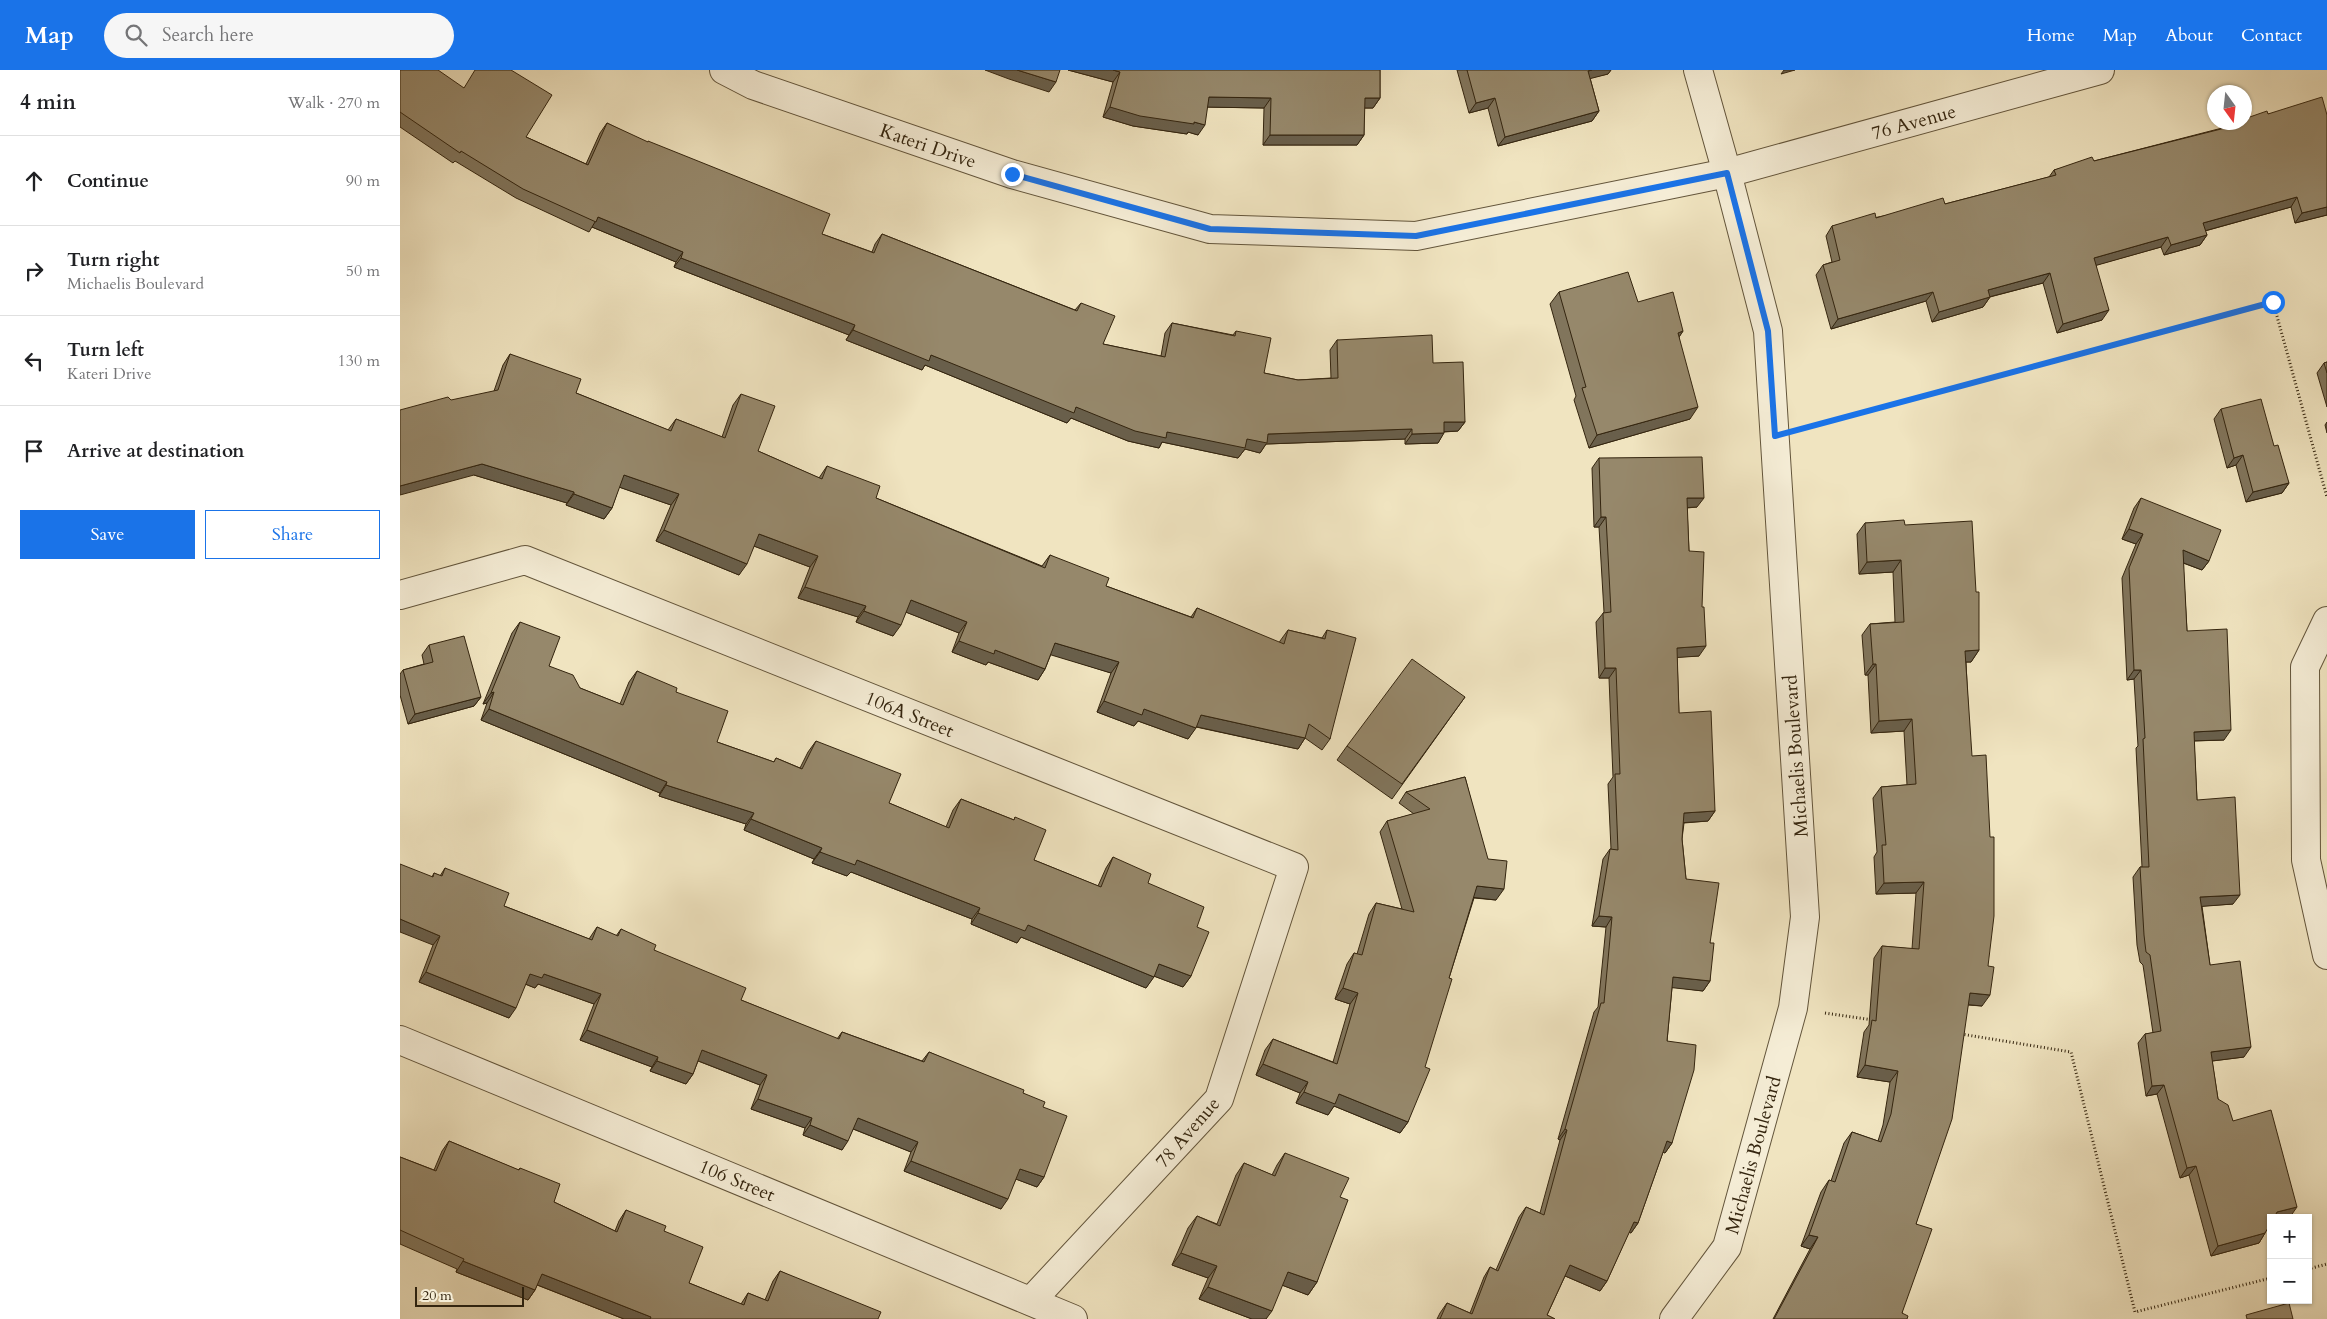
<!DOCTYPE html>
<meta charset="utf-8">
<style>
:root{--surface:#fff;--page:#f6f6f6;--text:#202124;--muted:#757577;--line:#e0e0e0;--accent:#1a73e8}
body{margin:0;font-family:Cardo,serif;background:var(--page);color:var(--text)}
.controls{position:absolute;right:15px;bottom:15px;display:grid;overflow:hidden;border-radius:0px;box-shadow:0 1px 4px #0004}
.controls button{width:45px;height:45px;display:grid;place-items:center;padding:0;border:0;border-bottom:1px solid var(--line);background:var(--surface);color:var(--text);font:25px sans-serif}
.compass{position:absolute;left:1807px;top:15px;width:45px;height:45px;border-radius:50%;background:var(--surface);box-shadow:0 1px 4px #0004;rotate:165deg}
.scale{position:absolute;left:15px;bottom:12px;width:109px;box-sizing:border-box;padding-left:5px;border:2px solid #34250f;border-top:0;font-size:14px;line-height:18px;white-space:nowrap;color:#34250f;-webkit-text-stroke:4px #f5edd6;paint-order:stroke}
.stop{position:absolute;width:15px;height:15px;margin:-11px;border:4px solid #1a73e8;border-radius:50%;background:#fff}
.stop.end{background:#1a73e8;border-color:#fff;box-shadow:0 1px 5px #0008}
.list{margin:0;padding:0;list-style:none}
h2{display:flex;justify-content:space-between;align-items:center;height:65px;margin:0;padding:0 20px;font-size:21px}
h2 small{font-size:16px;font-weight:400;color:var(--muted)}
.list li{display:grid;grid-template-columns:32px 1fr auto;gap:15px;align-items:center;box-sizing:border-box;height:90px;padding:0 20px;border-top:1px solid var(--line)}
.list b{display:block;font-size:19px;white-space:nowrap}
.list p{margin:0;font-size:16px;white-space:nowrap;color:var(--muted)}
.list em{font-size:16px;font-style:normal;color:var(--muted)}
.actions{display:flex;gap:10px;padding:15px 20px}
.actions a{flex:1;padding:11px 0;border:1px solid var(--accent);border-radius:0px;text-align:center;font-size:18px;color:var(--accent)}
.actions .main{background:var(--accent);color:#fff}
.icon{flex:none;width:28px;height:28px;fill:none;stroke:currentColor;stroke-width:2;stroke-linecap:round;stroke-linejoin:round}
.map{position:relative;flex:none;width:1927px;height:1249px;overflow:hidden}
header{display:flex;align-items:center;gap:30px;box-sizing:border-box;height:70px;padding:0 25px;background:var(--accent);color:#fff}
header strong{font-size:24px}
nav{display:flex;gap:28px;margin-inline-start:auto;font-size:18px}
.search{width:350px;height:45px;background:var(--page);display:flex;align-items:center;gap:12px;box-sizing:border-box;padding:0 18px;border-radius:28px;color:var(--muted);font-size:19px}
main{display:flex}
aside{flex:1;background:var(--surface)}
.map>svg:first-child{display:block}
</style>
<header>
<strong>Map</strong>
<div class="search"><svg class="icon" aria-label="search" viewBox="0 0 24 24"><circle cx="10" cy="10" r="6"/><path d="M15 15l6 6"/></svg>Search here</div>
<nav><a>Home</a><a>Map</a><a>About</a><a>Contact</a></nav>
</header>
<main>
<aside>
<h2>4 min<small>Walk · 270 m</small></h2>
<ul class="list">
<li><svg class="icon" aria-label="ahead" viewBox="0 0 24 24"><path d="M12 20V5M6 11l6-6 6 6"/></svg><div><b>Continue</b></div><em>90 m</em></li>
<li><svg class="icon" aria-label="right" viewBox="0 0 24 24"><path d="M7 20v-9h11M14 6l5 5-5 5"/></svg><div><b>Turn right</b><p>Michaelis Boulevard</p></div><em>50 m</em></li>
<li><svg class="icon" aria-label="left" viewBox="0 0 24 24"><path d="M17 20v-9H6M10 6l-5 5 5 5"/></svg><div><b>Turn left</b><p>Kateri Drive</p></div><em>130 m</em></li>
<li><svg class="icon" aria-label="arrive" viewBox="0 0 24 24"><path d="M6 21V4h12l-3 4 3 4H6"/></svg><div><b>Arrive at destination</b></div></li>
</ul>
<div class="actions"><a class="main">Save</a><a>Share</a></div>
</aside>
<div class="map">
<svg width="1927" height="1249" viewBox="0 0 1927 1249">
<rect width="100%" height="100%" fill="#f0e4c0"/>
<filter id="stains"><feTurbulence type="fractalNoise" baseFrequency=".004" numOctaves="4"/><feColorMatrix values="0 0 0 0 .2 0 0 0 0 .09 0 0 0 0 .02 0 0 0 .5 -.17"/></filter>
<radialGradient id="worn" r=".72"><stop offset=".6" stop-color="#630" stop-opacity="0"/><stop offset="1" stop-color="#630" stop-opacity=".3"/></radialGradient>
<g fill="none" stroke-linecap="round" stroke-linejoin="round">
<g stroke="#63553b" stroke-width="30">
<g id="minor">
<path d="M1298 0 1327 103"/>
<path id="s1" d="M0 525 125 490 894 797 819 1029 631 1231"/>
<path d="M1927 551 1905 597 1906 790 1927 885"/>
<path id="s2" d="M0 970 673 1249"/>
</g>
</g>
<g stroke="#63553b" stroke-width="30">
<g id="tertiary">
<path id="s3" d="M324 0 353 15 612 104 810 159 1016 166 1327 103 1700 0"/>
<path id="s4" d="M1274 1249 1327 1177 1393 938 1405 847 1368 261 1327 103"/>
</g>
</g>
<path stroke="#34250f" stroke-width="3" stroke-dasharray="1 2.5" stroke-linecap="butt" d="M1407 357 1873 232 1927 427
M1425 943 1473 950
M1561 964 1671 982 1735 1242 1871 1208
M1908 1199 1927 1194"/>
<use href="#minor" stroke="#f5edd6" stroke-width="28"/>
<use href="#tertiary" stroke="#f5edd6" stroke-width="28"/>
</g>
<path fill="#81755c" stroke="#34250f" d="M0 0 126 67 186 94 200 63 207 53 422 164 472 182 475 174 482 164 675 240 681 233 703 274 761 286 765 263 772 253 833 265 836 261 864 303 898 310 931 308 930 280 937 270 1033 293 1065 352 1058 361 1044 362 1038 373 1005 374V369L866 374 860 383 845 379 838 388 762 372 759 378 728 371 671 348 667 353 525 295 522 300 446 270 449 265 274 197 276 192 192 157 189 162 116 128 55 91 53 93 0 57Z
M668 0H980V28L973 38H964V65L957 75H863L864 38 807 37 798 65 788 62 787 64 733 56 703 47 713 12Z
M1057 0H1211L1208 4 1190 8 1199 41 1192 51 1098 76 1088 38 1069 43Z
M1868 44 1927 45V145L1895 153 1891 137 1805 161 1807 165 1800 175 1764 185 1761 177 1696 195 1702 250 1657 263 1643 213 1590 227 1583 237 1532 252 1526 231 1431 259 1416 205 1423 195 1432 192 1426 166 1432 156 1545 134 1649 107 1654 100 1694 91 1826 57 1828 54Z
M1159 222 1238 232 1283 261 1279 267 1290 349 1189 378 1174 330 1176 326 1150 234Z
M110 284 176 323 268 360 276 349 322 367 333 335 341 324 358 381 419 408 427 396 476 428 642 496 650 485 706 516 791 547 797 538 879 573 880 571 888 560 922 568 927 560 930 669 922 680 905 668 898 679 796 657 788 669 738 651 734 656 697 642 711 603 651 584 645 599 638 610 588 592 586 595 552 582 559 563 506 542 493 566 456 552 458 547 398 528 410 497 354 476 339 505 256 471 271 435 219 417 212 438 204 449 166 435 167 433 74 405 94 321 103 295Z
M1927 292V337L1917 303 1924 293Z
M1821 339 1889 413 1882 423 1846 432 1836 395 1827 398 1814 349Z
M1927 352V363L1925 355Z
M1199 388 1297 437 1287 438 1289 481 1299 586 1277 587 1279 643 1315 741 1308 751 1284 753 1282 769 1286 809 1310 873V911L1303 921 1272 917 1267 971 1272 1073 1265 1083 1263 1082 1238 1153 1231 1163 1229 1162 1207 1211 1200 1221 1165 1206 1147 1245 1155 1249H1037L1040 1243 1047 1233 1070 1243 1084 1207 1090 1197 1096 1200 1119 1147 1126 1137 1140 1143 1160 1070 1158 1069 1194 942 1198 937 1206 857 1192 856 1203 789 1210 779H1211L1208 714 1213 707 1209 608H1199L1196 552 1204 542 1199 457H1194L1192 398Z
M1741 428 1809 491 1802 500 1783 493 1787 561 1824 670 1794 671 1797 730 1833 834 1802 836 1810 895 1844 987 1812 991 1818 1029 1833 1051 1890 1147 1871 1148 1865 1163 1859 1173 1811 1186 1789 1105 1780 1108 1757 1024 1746 1026 1738 973 1745 964 1753 963 1743 895 1740 892 1737 875 1733 807 1740 797H1742L1736 678 1738 676 1734 609 1727 610 1722 508 1736 474 1722 469 1734 438Z
M1465 453 1505 455 1579 580 1571 592H1566L1582 936 1568 935 1516 1154 1502 1243 1507 1249H1373L1410 1179 1401 1176 1421 1122 1429 1110 1431 1111 1444 1073 1452 1062 1478 1071 1483 1055 1490 1012 1457 1007 1464 962 1469 955 1474 888 1482 876 1512 879 1516 823 1476 824 1474 787 1477 782 1473 728 1481 717 1507 715 1504 661 1471 663 1468 605H1465L1462 565 1470 554 1495 552 1493 502 1459 504 1457 464Z
M120 552 149 596 180 618 220 634 229 612 237 601 276 622 317 672 374 692 376 688 400 698 408 682 416 671 489 733 546 757 553 740 561 729 614 750 615 747 634 790 698 816 706 798 713 787 748 813 797 857 791 906 783 917 754 906 746 918 621 867 617 873 571 854 572 849 451 802 447 806 412 793 414 789 344 760 346 754 259 726 260 723 81 650 87 633 83 634 112 563Z
M29 575 81 627 74 636 8 654 0 625V604L3 600 24 594 22 585Z
M1065 627 992 729 937 690 947 676Z
M1065 707 1096 830 1074 828 1049 908 1008 1052 1000 1063 934 1036 928 1045 896 1033 900 1023 856 1005 865 980 873 969 933 992 950 934 935 929 947 894 954 883 957 884 969 844 976 833 1002 839 980 762 987 751 1014 744 999 733 1006 722Z
M45 798 104 836 189 869 197 857 216 866 221 859 254 880 341 930 437 969 442 962 522 991 529 982 623 1023 643 1037 644 1107 637 1117 616 1109 601 1139 504 1101 511 1082 453 1059 442 1080 403 1065 405 1058 351 1039 360 1015 298 991 293 1004 286 1014 250 1001 252 997 180 970 194 934 138 914 135 918 125 914 109 948 19 912 33 875 32 807 34 803 40 806Z
M49 1071 118 1100 120 1098 154 1132 215 1161 219 1151 226 1140 264 1161 289 1213 341 1234 348 1223 365 1230 373 1211 380 1201 478 1249H224L137 1215 135 1220 128 1230 56 1202 57 1199 0 1174V1087L34 1100 42 1081Z
M885 1083 940 1127 917 1212 908 1225 882 1215 866 1249H852L799 1229 808 1208 772 1195 788 1158 797 1146 817 1154 836 1105 844 1093 872 1105 877 1095Z"/>
<path fill="#695f4b" stroke="#34250f" d="M585 0H617L656 12 649 22 609 9Z
M668 0H713L720 2 713 12Z
M1192 0H1211L1208 4 1181 11 1188 1Z
M1384 0H1395L1381 4Z
M809 27 871 28 864 38 802 37Z
M965 28H980L973 38H958Z
M1095 28 1088 38 1069 43 1076 33Z
M710 37 794 52 805 55 798 65 788 62 787 64 733 56 703 47Z
M1199 41 1192 51 1098 76 1105 67Z
M870 65H964L957 75H863Z
M1897 127 1891 137 1797 163 1803 153Z
M1927 137V145L1895 153 1902 143Z
M198 147 283 182 276 192 192 157Z
M1807 165 1800 175 1764 185 1771 175Z
M1768 167 1761 177 1687 198 1694 188Z
M281 188 455 255 449 265 274 197Z
M1650 203 1643 213 1581 229 1588 220Z
M1533 222 1526 231 1431 259 1438 249Z
M1590 227 1583 237 1532 252 1539 242Z
M1709 240 1702 250 1657 263 1663 254Z
M453 260 531 285 676 337 767 362 847 369 868 364 1012 359 1005 369 866 374 860 383 845 379 838 388 762 372 759 378 728 371 671 348 667 353 525 295 522 300 446 270Z
M1283 261 1275 273 1278 263Z
M1298 337 1290 349 1189 378 1197 365Z
M1044 352H1065L1058 361 1037 362Z
M1044 363 1038 373 1005 374 1012 364Z
M1843 385 1836 395 1827 398 1834 388Z
M82 394 174 422 167 433 74 405 0 425V416Z
M224 405 279 424 271 435 216 416Z
M1889 413 1882 423 1846 432 1853 422Z
M174 424 212 438 204 449 166 435Z
M1287 428H1304L1297 437 1280 438Z
M1201 447H1206L1199 457H1194Z
M1729 459 1743 464 1736 474 1722 469Z
M264 460 347 494 339 505 256 471Z
M359 464 418 486 410 497 351 475Z
M1783 480 1809 491 1802 500 1776 490Z
M1501 490 1493 502 1459 504 1467 492Z
M405 517 466 536 458 547 398 528Z
M511 530 567 552 559 563 503 541Z
M464 541 501 555 493 566 456 552Z
M559 571 595 580 645 599 638 610 588 592 586 595 552 582Z
M655 573 719 592 711 603 648 584Z
M1306 576 1299 586 1270 588 1277 578Z
M1579 580 1571 592H1557L1565 581Z
M1473 594H1476L1468 605H1465Z
M1205 598H1216L1209 608H1199Z
M1734 600H1741L1734 609 1727 610Z
M94 622 87 633 83 634 91 623Z
M81 627 74 636 8 654 15 644Z
M704 631 744 639 796 658 788 669 738 651 734 656 697 642Z
M89 639 267 712 260 723 81 650Z
M801 645 905 668 898 679 793 656Z
M1512 649 1504 661 1471 663 1479 651Z
M1831 660 1824 670 1787 671 1794 662Z
M266 715 354 743 346 754 259 726Z
M1315 741 1308 751 1278 753 1284 743Z
M351 749 422 778 414 789 344 760Z
M420 782 457 790 580 838 572 849 451 802 447 806 412 793Z
M1524 812 1516 823 1476 824 1484 813Z
M1077 816 1104 819 1096 830 1070 827Z
M1840 825 1833 834 1794 837 1800 827Z
M578 843 628 855 754 907 746 918 621 867 617 873 571 854Z
M1199 846 1212 847 1206 857 1192 856Z
M0 849 40 866 33 875 0 862Z
M759 894 791 906 783 917 751 905Z
M26 902 116 938 109 948 19 912Z
M130 904H144L201 924 194 934 138 914 135 918 123 913Z
M1273 907 1310 911 1303 921 1266 917Z
M943 918 958 923 950 934 935 929Z
M1570 923 1590 925 1582 936 1562 934Z
M187 960 258 987 252 997 180 970Z
M1851 977 1844 987 1804 992 1811 982Z
M302 980 367 1005 360 1015 296 990Z
M257 991 293 1004 286 1014 250 1001Z
M863 994 908 1012 900 1023 856 1005Z
M1465 995 1498 1001 1490 1012 1457 1007Z
M1764 1015 1757 1024 1746 1026 1752 1016Z
M904 1022 939 1024 1008 1052 1000 1063 934 1036 928 1045 896 1033Z
M358 1029 412 1048 405 1058 351 1039Z
M458 1048 518 1072 511 1082 451 1058Z
M410 1055 448 1071 442 1080 403 1065Z
M1165 1059 1167 1060 1160 1070 1158 1069Z
M1267 1071 1272 1073 1265 1083 1260 1081Z
M511 1091 608 1129 601 1139 504 1101Z
M1796 1096 1789 1105 1780 1108 1787 1098Z
M620 1099 644 1107 637 1117 613 1108Z
M1897 1137 1890 1147 1887 1148H1873L1877 1142Z
M1234 1152 1238 1153 1231 1163 1228 1162Z
M1865 1163 1859 1173 1811 1186 1818 1176Z
M1409 1165 1418 1167 1410 1179 1401 1176Z
M781 1183 817 1196 808 1208 772 1195Z
M63 1191 135 1220 128 1230 56 1202Z
M1170 1195 1207 1211 1200 1221 1163 1205Z
M888 1202 917 1212 908 1225 879 1214Z
M142 1204 251 1247 250 1249H224L135 1214Z
M808 1217 872 1241 866 1249H852L799 1229Z"/>
<path fill="#96886b" stroke="#34250f" d="M0 0H38L64 18 75 0H111L152 25 126 67 188 95 207 53 248 72V71L430 144 422 164 474 183 482 164 677 241 681 233 715 246 703 274 765 287 772 253 835 266 836 261 871 268 864 303 898 310 938 308 937 270 1032 265 1033 293 1063 292 1065 352H1044V363L1012 364V359L868 364 867 373 847 369 845 378 767 362 766 368 735 361 676 337 674 343 531 285 529 291 453 260 455 255 281 188 283 182 198 147 196 152 123 119 61 81 60 83 0 42Z
M617 0H660L656 12Z
M713 0H980V28H965L964 65H870L871 28 809 27 805 55 794 52V54L740 46 710 37 720 2Z
M1067 0H1192L1188 1 1199 41 1105 67 1095 28 1076 33Z
M1922 27 1927 45V137L1902 143 1897 127 1803 153 1807 165 1771 175 1768 167 1694 188 1709 240 1663 254 1650 203 1588 220 1590 227 1539 242 1533 222 1438 249 1423 195 1440 190 1432 156 1475 143 1476 148 1543 128 1545 134 1656 105 1654 100 1692 87 1694 91 1829 57 1828 54 1833 52H1844V49L1867 41 1868 44Z
M1228 202 1238 232 1273 222 1283 261 1278 263 1298 337 1197 365 1182 318 1186 317 1159 222Z
M110 284 181 309 176 323 271 361 276 349 325 368 341 324 375 336 358 381 422 409 427 396 480 416 476 428 645 498 650 485 709 508 706 516 793 548 797 538 884 574 888 560 925 569 927 560 956 568 930 669 909 654 905 668 801 645 796 658 744 639 742 645 704 631 719 592 655 573 645 599 595 580 594 584 559 571 567 552 511 530 501 555 464 541 466 536 405 517 418 486 359 464 347 494 264 460 279 424 224 405 212 438 174 424V422L82 394 0 416V340L48 327 51 330 98 320Z
M1927 292V303L1924 293Z
M1861 329 1874 376 1878 375 1889 413 1853 422 1843 385 1834 388 1821 339Z
M1302 387 1304 428H1287L1289 481 1304 482 1302 537H1304L1306 576 1277 578 1279 643 1311 641 1315 741 1284 743 1282 769 1286 809 1319 813 1310 873H1314L1310 911 1273 907 1267 971 1296 975 1294 1000 1272 1073 1267 1071 1238 1153 1234 1152 1207 1211 1170 1195 1147 1245 1155 1249H1040L1047 1233 1072 1244 1090 1197 1098 1201 1126 1137 1144 1145 1167 1060 1165 1059 1201 933H1204L1212 847 1199 846 1210 779 1218 780 1215 704H1220L1216 598H1205L1203 543 1211 542 1206 447H1201L1199 388Z
M1741 428 1821 460 1809 491 1783 480 1787 561 1827 559 1831 660 1794 662 1797 730 1835 727 1840 825 1800 827 1810 895 1840 891 1851 977 1811 982 1818 1029 1828 1035 1833 1051 1871 1040 1897 1137 1877 1142 1874 1148H1871V1153L1865 1163 1818 1176 1796 1096 1787 1098 1764 1015 1752 1016 1745 964 1761 961 1750 885 1746 882 1744 865 1740 797H1749L1743 669 1745 668 1741 600H1734L1729 498 1743 464 1729 459Z
M1504 450 1505 455 1572 451 1576 522H1579V580L1565 581 1572 686 1586 685 1590 767H1594V846L1588 896 1594 897 1590 925 1570 923 1552 1049 1516 1154 1532 1159 1502 1243 1508 1246 1507 1249H1374L1418 1167 1409 1165 1429 1110 1435 1112 1452 1062 1481 1072 1491 1044 1498 1001 1465 995 1472 950 1476 951 1482 876 1519 879 1524 812 1484 813 1482 775H1486L1481 717 1516 714 1512 649 1479 651 1476 594H1473L1470 554 1504 552 1501 490 1467 492 1465 453Z
M120 552 160 567 149 596 173 605 180 618 223 635 237 601 277 618 276 622 328 641 317 672 374 692 376 688 402 699 416 671 501 704 489 733 549 758 561 729 614 750 615 747 646 760 634 790 701 817 713 787 751 804 748 813 804 837 797 857 809 862 791 906 759 894 754 907 628 855 625 861 578 843 580 838 457 790 455 795 420 782 422 778 351 749 354 743 266 715 267 712 89 639 94 622 91 623Z
M64 566 81 627 15 644 3 600 33 592 29 575Z
M1012 589 1065 627 1002 714 947 676Z
M1065 707 1088 789 1107 791 1104 819 1077 816 1049 908 1052 909 1025 997 1030 999 1008 1052 939 1024 935 1034 904 1022 908 1012 863 994 873 969 937 994 958 923 943 918 954 883 962 885 976 833 1014 842 987 751 1030 739 1006 722Z
M0 794 33 807 34 803 42 806 45 798 109 823 104 836 192 870 197 857 218 866 221 859 256 875 254 880 346 918 341 930 439 969 442 962 524 992 529 982 624 1020 623 1023 645 1032 643 1037 667 1046 644 1107 620 1099 608 1129 511 1091 518 1072 458 1048 448 1071 410 1055 412 1048 358 1029 367 1005 302 980 293 1004 257 991 258 987 187 960 201 924 144 904 142 908 130 904 116 938 26 902 40 866 0 849Z
M49 1071 119 1100 120 1098 160 1114 154 1132 217 1162 226 1140 266 1156 264 1161 303 1177 289 1213 344 1235 348 1223 368 1231 380 1201 481 1242 478 1249H250L251 1247 142 1204 135 1220 63 1191 64 1189 0 1160V1087L36 1101Z
M885 1083 949 1108 940 1127 948 1130 917 1212 888 1202 872 1241 808 1217 817 1196 781 1183 797 1146 820 1156 844 1093 875 1106Z
M1889 1233 1893 1249H1847L1846 1245Z"/>
<g fill="none" stroke-linecap="round" stroke-linejoin="round">
<path stroke="#1a73e8" stroke-width="6" d="M612 104 810 159 1016 166 1327 103 1368 261 1375 366 1873 232"/>
</g>
<g text-anchor="middle" stroke-width="5" stroke-linejoin="round" paint-order="stroke">
<g font-size="19" fill="#34250f" stroke="#f5edd6">
<text dy="7" stroke="none"><textPath href="#s3" startOffset="1229">76 Avenue</textPath></text>
<text dy="7" stroke="none"><textPath href="#s3" startOffset="218">Kateri Drive</textPath></text>
<text dy="7" stroke="none"><textPath href="#s1" startOffset="544">106A Street</textPath></text>
<text transform="translate(1395 686) rotate(-94)" y="7">Michaelis Boulevard</text>
<text transform="translate(787 1062) rotate(-49)" y="7">78 Avenue</text>
<text dy="7" stroke="none"><textPath href="#s4" startOffset="185">Michaelis Boulevard</textPath></text>
<text dy="7" stroke="none"><textPath href="#s2" startOffset="365">106 Street</textPath></text>
</g>
</g>
<rect width="100%" height="100%" filter="url(#stains)"/>
<rect width="100%" height="100%" fill="url(#worn)"/>
</svg>
<div class="controls">
<button>+</button>
<button>−</button>
</div>
<svg class="compass" viewBox="-18 -18 36 36"><path d="M0-13l5 13h-10z" fill="#e53935"/><path d="M0 13l5-13h-10z" fill="#757577"/></svg>
<div class="scale">20 m</div>
<div class="stop" style="left:1873px;top:232px"></div>
<div class="stop end" style="left:612px;top:104px"></div>
</div>
</main>
